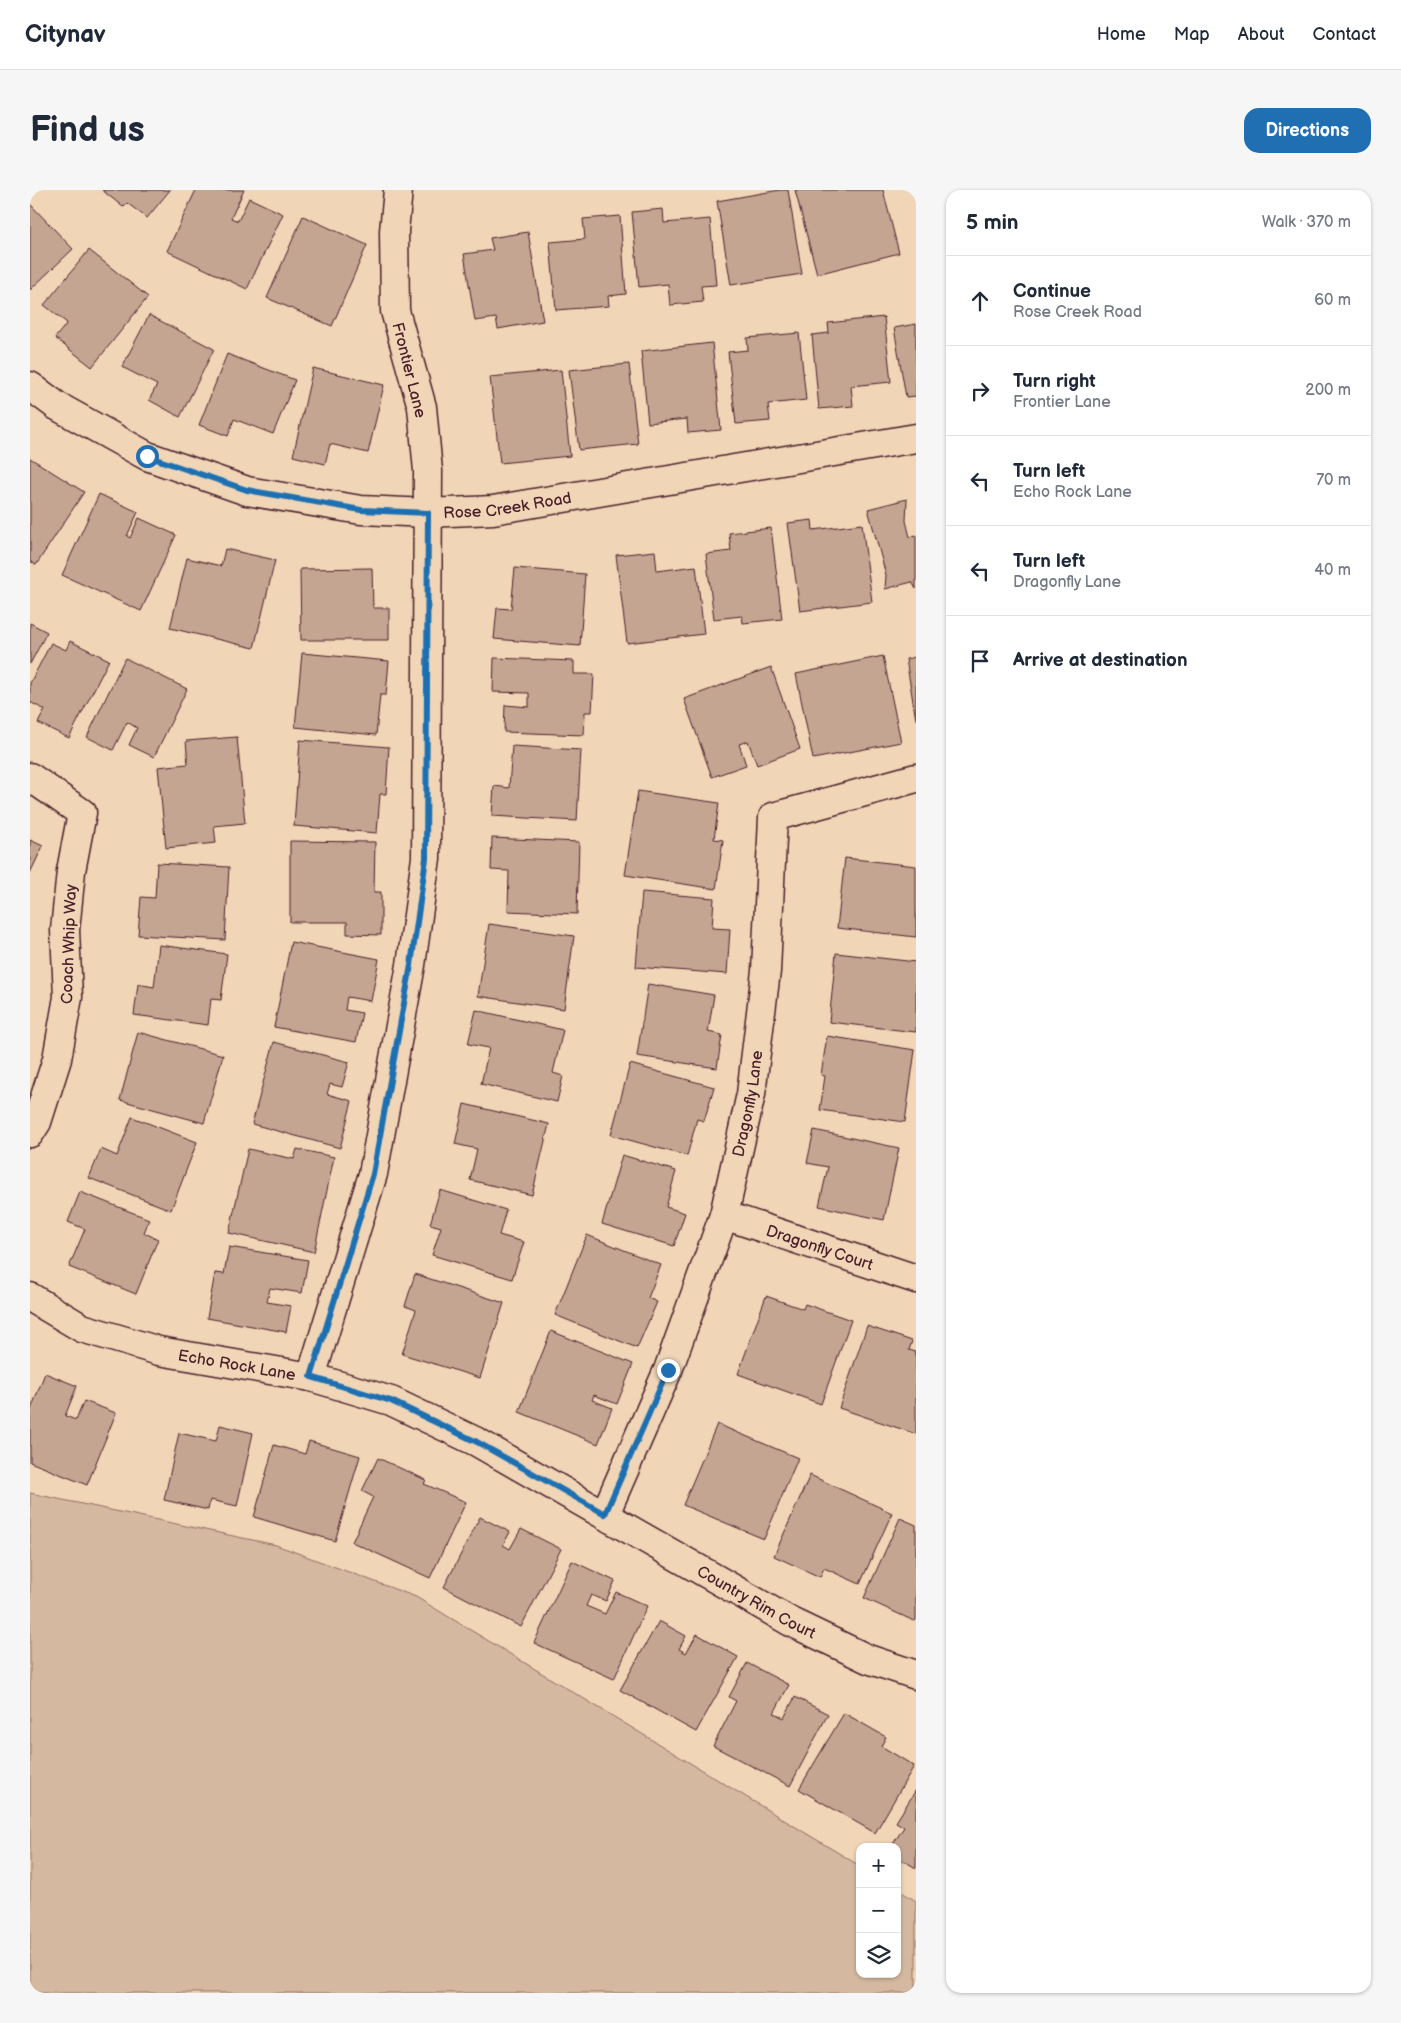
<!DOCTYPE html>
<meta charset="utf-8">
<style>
:root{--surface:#fff;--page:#f6f6f7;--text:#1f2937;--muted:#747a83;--line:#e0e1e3;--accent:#1f6fb2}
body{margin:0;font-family:"Balsamiq Sans",sans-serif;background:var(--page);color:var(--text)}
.controls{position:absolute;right:15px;bottom:15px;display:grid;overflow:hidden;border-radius:10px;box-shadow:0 1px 4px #0004}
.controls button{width:45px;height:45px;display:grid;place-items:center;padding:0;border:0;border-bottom:1px solid var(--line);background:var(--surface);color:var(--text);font:25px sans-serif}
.stop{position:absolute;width:15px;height:15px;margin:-11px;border:4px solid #1f6fb2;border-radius:50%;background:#fff}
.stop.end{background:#1f6fb2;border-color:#fff;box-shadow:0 1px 5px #0008}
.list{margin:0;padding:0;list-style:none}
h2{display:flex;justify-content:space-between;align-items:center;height:65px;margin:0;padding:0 20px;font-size:21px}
h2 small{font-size:16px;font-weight:400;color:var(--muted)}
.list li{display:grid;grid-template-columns:32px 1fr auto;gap:15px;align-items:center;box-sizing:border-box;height:90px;padding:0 20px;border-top:1px solid var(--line)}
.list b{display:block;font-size:19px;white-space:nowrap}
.list p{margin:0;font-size:16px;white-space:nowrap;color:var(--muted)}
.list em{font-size:16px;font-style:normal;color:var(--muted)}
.icon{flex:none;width:28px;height:28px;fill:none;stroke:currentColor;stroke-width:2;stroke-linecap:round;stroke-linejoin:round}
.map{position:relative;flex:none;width:886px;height:1803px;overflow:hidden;border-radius:15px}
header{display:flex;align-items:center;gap:30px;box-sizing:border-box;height:70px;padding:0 25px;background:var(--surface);border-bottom:1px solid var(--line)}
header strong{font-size:24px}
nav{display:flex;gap:28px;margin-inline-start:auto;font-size:18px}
.intro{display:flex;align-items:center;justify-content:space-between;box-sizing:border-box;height:120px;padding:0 30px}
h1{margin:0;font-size:35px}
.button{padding:12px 22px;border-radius:15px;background:var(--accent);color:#fff;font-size:18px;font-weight:700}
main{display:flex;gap:30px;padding:0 30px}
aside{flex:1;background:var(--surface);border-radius:15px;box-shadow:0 1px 4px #0004}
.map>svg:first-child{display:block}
</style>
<header>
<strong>Citynav</strong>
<nav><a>Home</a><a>Map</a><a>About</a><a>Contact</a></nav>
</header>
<div class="intro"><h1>Find us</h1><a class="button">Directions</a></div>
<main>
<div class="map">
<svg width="886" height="1803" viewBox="0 0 886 1803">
<rect width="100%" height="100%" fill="#f0d6b7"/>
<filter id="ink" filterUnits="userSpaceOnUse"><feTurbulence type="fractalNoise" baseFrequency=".02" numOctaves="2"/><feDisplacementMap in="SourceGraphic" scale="10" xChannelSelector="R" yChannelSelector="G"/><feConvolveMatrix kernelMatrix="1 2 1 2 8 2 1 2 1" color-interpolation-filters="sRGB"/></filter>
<g filter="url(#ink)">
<path fill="#d5b8a0" stroke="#906c66" d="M0 1303 246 1355 386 1407 830 1676V1784H867V1699L886 1711V1803H0Z"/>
<path fill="#c4a592" stroke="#4a1f2b" d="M72 0H140L117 28 97 13 93 17Z
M166 0H214L201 28 208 31 219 8 253 24 217 99 137 61Z
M750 0H758L772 84 701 95 687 11Z
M765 0H853L869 63 787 84Z
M0 14 43 59 0 100Z
M633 19 634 33 680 29 686 95 671 96 673 112 640 115 638 94 609 97 602 22Z
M273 26 337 55 302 136 237 108Z
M590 26 596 104 578 106 579 116 526 120 520 52 555 49 553 29Z
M498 42 513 131 468 139 466 128 445 131 434 64 463 60 460 48Z
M59 60 118 107 62 177 25 148 37 133 14 115Z
M119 125 184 159 150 227 119 210 127 195 92 177Z
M854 127 861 192 821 196 823 216 789 219 782 145 799 143 798 133Z
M886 134V206L876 207 864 138Z
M769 143 776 210 738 214 740 231 706 234 698 162 718 160 717 148Z
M682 153 691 240 658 243 657 229 618 233 611 161Z
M197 164 265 190 243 244 204 229 198 246 169 235Z
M599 174 608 254 549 260 539 180Z
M283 178 354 195 338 263 300 254 295 274 263 266Z
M531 180 540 266 470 273 460 187Z
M0 268 54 302 6 375 0 371Z
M69 304 108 322 97 346 100 348 109 328 146 345 111 421 32 385Z
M877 309 876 331 880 347 886 345V399L882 392 855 399 856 385 838 319Z
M782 330 783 340 832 334 842 412 770 421 758 333Z
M741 338 752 429 713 433 712 426 684 429 676 364 701 361 699 343Z
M195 359 245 370 224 458 140 438 157 368 191 376Z
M625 361 627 381 666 376 674 444 597 453 586 365Z
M342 378 343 418H359V450H271L270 379Z
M485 378 555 384 550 456 464 449 467 418 481 419Z
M0 433 17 442 0 474Z
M40 451 79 470 39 548 8 533 15 520 0 512V493L21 453 36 460Z
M272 463 359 471 356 505H350L346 545 265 537Z
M853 466 871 552 783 569 766 484Z
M886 467V530L876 469Z
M95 468 157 499 124 567 99 555 107 538 97 532 83 560 57 547Z
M464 468 544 471V484H564L562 522H555L554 545 474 542 475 515 499 517V503L463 502Z
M741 477 770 559 727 575 718 551 709 554 716 575 682 587 654 509Z
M207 547 215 633 184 636 186 653 136 658 128 577 158 574 156 551Z
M270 550 359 557 356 604H350L347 643 264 636Z
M482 556 551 560 547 631 462 626 464 596 479 598Z
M608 601 689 613 684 649 693 650 686 699 595 685Z
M462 648 549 652 547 724 478 721 479 681 461 680Z
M0 650 13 656 0 683Z
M260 651 345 652 344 702H351V745L317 744V732H260Z
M815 668 886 676V747L807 738Z
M127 673 199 677 195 750 108 745 111 707 125 708Z
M612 702 684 708 682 738 700 739 697 784 606 777Z
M459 734 544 746 534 819 448 806Z
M261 752 349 769 341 811 317 807 315 820 332 823 326 852 244 837Z
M129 755 197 764 191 810 181 809 178 835 104 825 108 794 124 797Z
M806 763 886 772V842L799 832Z
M618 794 684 805 678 842 692 845 687 878 607 866Z
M446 820 533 840 523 883 533 886 527 912 451 894 459 858 438 854Z
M108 842 193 865 174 933 90 910Z
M797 846 885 860 875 932 790 920 795 886 791 885Z
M244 852 319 872 312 897 300 894 297 904 322 911 310 958 222 934Z
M600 874 684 897 674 931 667 929 657 966 581 945Z
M434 914 519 934 502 1005 440 990 447 959 425 954Z
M102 927 167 952 141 1020 59 988 71 959 87 966Z
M784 940 869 958 854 1030 789 1016 798 977 777 973Z
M218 959 264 969 267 959 304 967 284 1062 199 1043Z
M592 965 646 981 636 1017 655 1023 644 1056 572 1034Z
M410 1000 476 1020 469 1045 494 1052 482 1089 402 1065 411 1037 400 1034Z
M50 1002 119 1029 114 1043 128 1049 106 1104 39 1077 55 1039 38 1032Z
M557 1045 631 1075 618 1108 627 1112 607 1158 525 1125Z
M199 1057 278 1070 272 1103 240 1098 237 1112 261 1116 256 1142 177 1128 185 1083 194 1084Z
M385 1084 474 1113 450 1188 372 1164 386 1120 375 1116Z
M736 1106 773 1119 775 1114 821 1130 791 1214 708 1184Z
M837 1136 882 1151 879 1160 886 1162V1244L809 1218Z
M521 1141 603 1174 587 1214 564 1205 562 1210 582 1218 568 1254 489 1222Z
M15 1183 47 1196 35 1226 46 1230 54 1211 86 1223 57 1295 0 1272V1222Z
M687 1234 768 1268 734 1349 653 1315Z
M190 1235 223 1243 207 1316 180 1310 178 1320 134 1310 149 1243 186 1251Z
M279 1251 330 1266 305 1351 224 1327 244 1255 275 1264Z
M348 1268 396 1290 394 1294 436 1312 400 1388 322 1352 343 1307 332 1301Z
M780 1285 862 1323 830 1394 794 1378 790 1387 744 1366Z
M450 1327 480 1342 473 1355 480 1359 491 1339 531 1359 491 1437 414 1397Z
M870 1328 886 1335V1430L884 1431 834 1408Z
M542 1371 585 1391 576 1411 561 1405 556 1416 575 1424 586 1402 617 1416 584 1489 504 1453Z
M629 1431 656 1446 649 1459 656 1463 667 1444 708 1467 666 1542 590 1500Z
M717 1473 759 1495 744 1523 754 1528 765 1507 798 1524 760 1596 683 1556 706 1511 699 1507Z
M814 1523 856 1547 851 1556 884 1576 845 1643 769 1599Z
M886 1600V1678L867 1667V1657H861L874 1637 866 1632Z"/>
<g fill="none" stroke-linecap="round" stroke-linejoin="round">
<g stroke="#4a1f2b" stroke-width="31">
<g id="minor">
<path id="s1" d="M0 196 27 216 117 266 217 301 331 320 398 323 463 320 886 248"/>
<path d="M0 587 52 623 41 681 35 740 38 807 27 869 7 932 0 943"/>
<path id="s2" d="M694 1025 886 1089"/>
<path id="s3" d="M0 1107 52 1138 129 1161 281 1187 361 1211 447 1252 761 1432 838 1469 886 1485"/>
<path d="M281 1187 343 984 381 775 396 668 398 281 392 217 365 121 364 41 368 0"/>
<path id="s4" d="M575 1324 638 1180 694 1025 721 904 736 781 743 627 886 588"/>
</g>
</g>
<use href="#minor" stroke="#f0d6b7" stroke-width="28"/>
</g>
</g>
<g fill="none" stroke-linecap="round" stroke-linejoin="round" filter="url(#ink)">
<path stroke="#1f6fb2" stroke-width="6" d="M117 266 217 300 331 320 398 323 396 668 381 775 343 984 281 1187 361 1211 447 1252 575 1324 638 1180"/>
</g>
<g text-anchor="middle" stroke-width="5" stroke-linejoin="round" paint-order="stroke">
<g font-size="16" fill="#4a1f2b" stroke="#f0d6b7">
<text transform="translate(380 180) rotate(76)" y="6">Frontier Lane</text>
<text dy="6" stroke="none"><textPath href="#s1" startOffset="505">Rose Creek Road</textPath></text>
<text transform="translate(38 754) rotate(-88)" y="6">Coach Whip Way</text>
<text dy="6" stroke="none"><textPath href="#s4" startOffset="436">Dragonfly Lane</textPath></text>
<text dy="6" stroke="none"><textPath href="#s2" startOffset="101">Dragonfly Court</textPath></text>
<text dy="6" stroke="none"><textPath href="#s3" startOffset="220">Echo Rock Lane</textPath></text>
<text dy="6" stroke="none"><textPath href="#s3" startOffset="796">Country Rim Court</textPath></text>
</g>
</g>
</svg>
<div class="controls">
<button>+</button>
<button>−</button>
<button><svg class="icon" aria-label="layers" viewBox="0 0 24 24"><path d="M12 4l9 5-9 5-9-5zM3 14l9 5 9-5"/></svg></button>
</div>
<div class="stop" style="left:117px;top:266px"></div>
<div class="stop end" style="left:638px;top:1180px"></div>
</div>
<aside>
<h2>5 min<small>Walk · 370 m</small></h2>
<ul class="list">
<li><svg class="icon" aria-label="ahead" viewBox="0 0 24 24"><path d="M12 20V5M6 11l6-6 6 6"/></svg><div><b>Continue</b><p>Rose Creek Road</p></div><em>60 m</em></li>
<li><svg class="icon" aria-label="right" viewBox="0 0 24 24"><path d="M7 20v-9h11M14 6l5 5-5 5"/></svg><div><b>Turn right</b><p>Frontier Lane</p></div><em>200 m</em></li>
<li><svg class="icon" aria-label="left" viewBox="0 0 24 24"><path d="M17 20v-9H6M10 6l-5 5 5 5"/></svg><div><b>Turn left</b><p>Echo Rock Lane</p></div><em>70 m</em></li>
<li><svg class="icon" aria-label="left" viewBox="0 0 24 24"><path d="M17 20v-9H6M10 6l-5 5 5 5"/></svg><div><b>Turn left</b><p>Dragonfly Lane</p></div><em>40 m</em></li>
<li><svg class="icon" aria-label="arrive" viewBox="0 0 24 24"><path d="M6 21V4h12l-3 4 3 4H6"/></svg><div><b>Arrive at destination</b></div></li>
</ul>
</aside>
</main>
